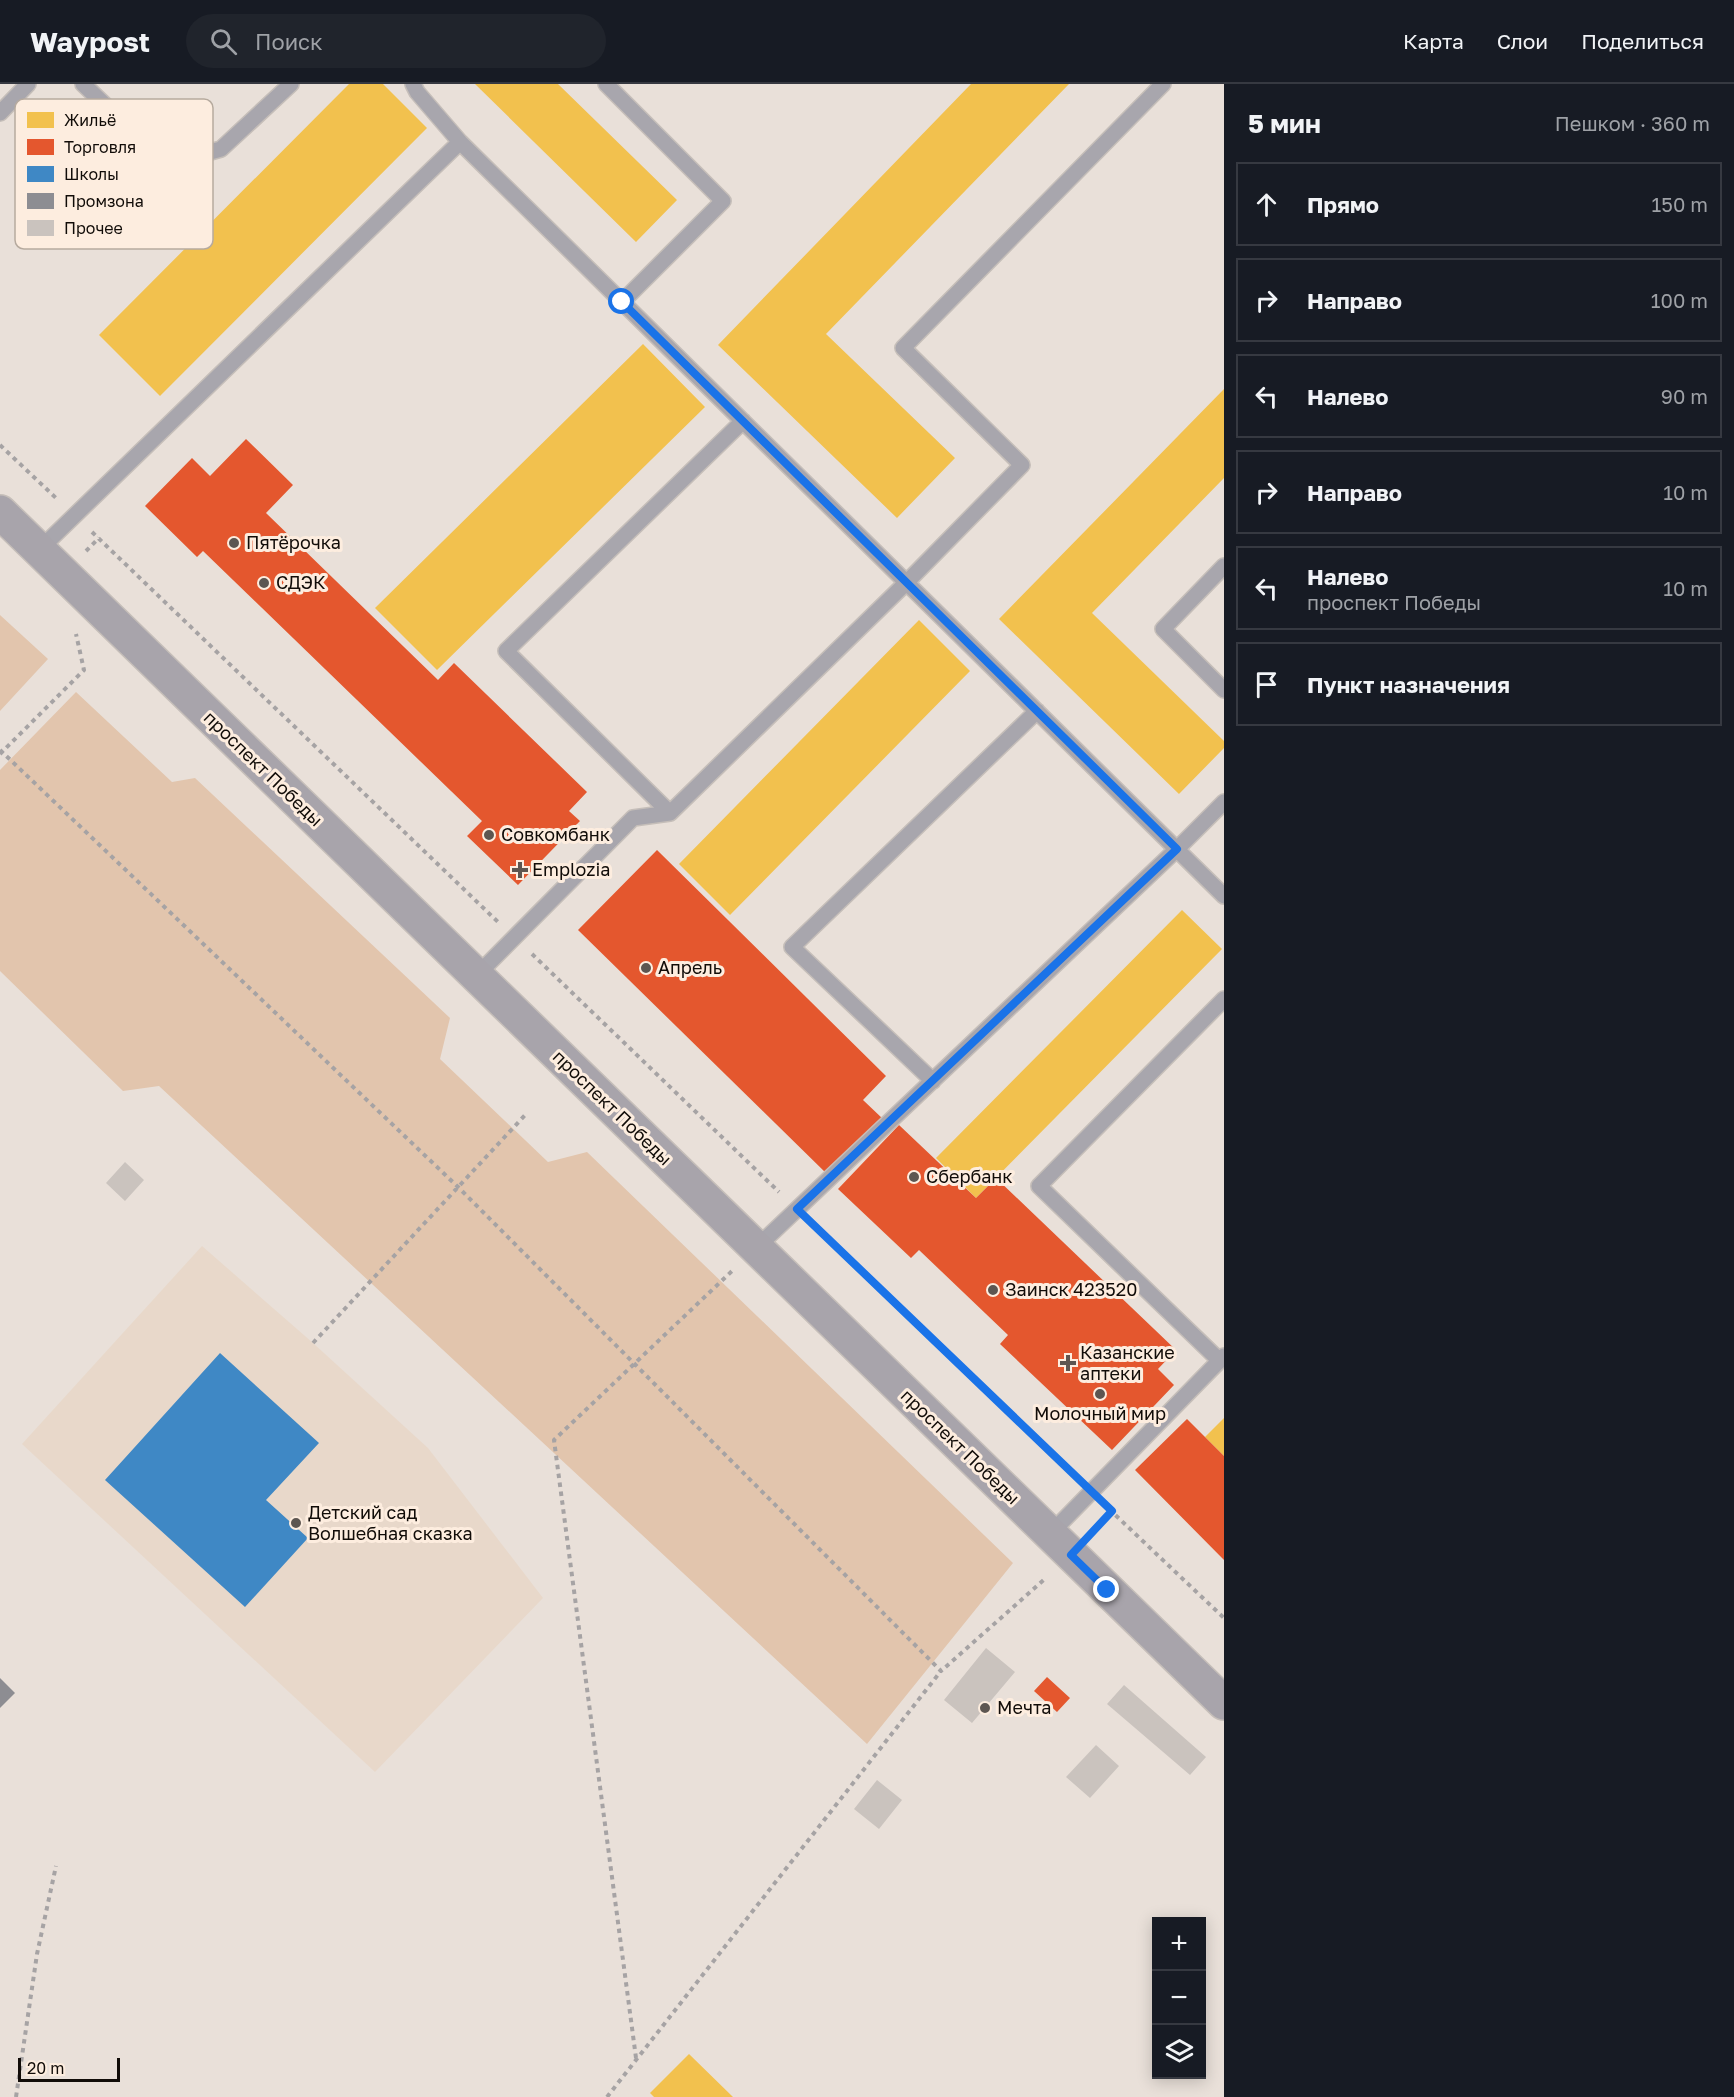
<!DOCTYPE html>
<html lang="ru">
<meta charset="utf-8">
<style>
:root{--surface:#171b24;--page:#20242c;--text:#f1f3f6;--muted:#9ea1a6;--line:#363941}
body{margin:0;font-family:"Golos Text",sans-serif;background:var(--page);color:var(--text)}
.controls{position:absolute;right:18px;bottom:18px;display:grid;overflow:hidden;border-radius:0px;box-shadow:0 3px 15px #0003}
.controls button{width:54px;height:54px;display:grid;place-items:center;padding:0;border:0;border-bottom:2px solid var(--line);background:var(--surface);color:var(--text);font:30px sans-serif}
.scale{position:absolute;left:18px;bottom:15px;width:102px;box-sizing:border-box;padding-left:6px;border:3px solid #110c08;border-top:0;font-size:16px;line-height:21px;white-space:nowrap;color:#110c08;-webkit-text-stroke:4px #fdeddf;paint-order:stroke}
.stop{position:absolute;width:18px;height:18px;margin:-14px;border:4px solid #1a73e8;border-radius:50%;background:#fff}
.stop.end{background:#1a73e8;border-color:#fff;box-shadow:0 2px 6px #0008}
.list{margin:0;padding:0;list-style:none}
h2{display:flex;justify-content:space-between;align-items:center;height:78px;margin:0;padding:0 24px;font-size:26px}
h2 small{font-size:20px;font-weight:400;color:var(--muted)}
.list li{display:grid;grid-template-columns:39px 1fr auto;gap:18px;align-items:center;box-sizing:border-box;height:84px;margin:0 12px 12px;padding:0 12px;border:2px solid var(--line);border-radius:0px}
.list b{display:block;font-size:22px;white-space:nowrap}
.list p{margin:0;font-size:20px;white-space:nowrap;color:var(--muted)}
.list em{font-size:20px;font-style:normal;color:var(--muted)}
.icon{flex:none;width:33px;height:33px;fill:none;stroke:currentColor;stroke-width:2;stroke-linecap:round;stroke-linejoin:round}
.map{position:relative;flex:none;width:1224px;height:2013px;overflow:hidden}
header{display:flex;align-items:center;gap:36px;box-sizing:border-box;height:84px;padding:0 30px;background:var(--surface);border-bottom:2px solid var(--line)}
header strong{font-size:28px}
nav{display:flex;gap:33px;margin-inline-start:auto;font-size:21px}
.search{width:420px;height:54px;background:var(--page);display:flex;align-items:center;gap:15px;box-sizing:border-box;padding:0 21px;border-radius:33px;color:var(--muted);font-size:22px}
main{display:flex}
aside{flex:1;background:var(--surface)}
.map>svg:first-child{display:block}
</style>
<header>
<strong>Waypost</strong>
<div class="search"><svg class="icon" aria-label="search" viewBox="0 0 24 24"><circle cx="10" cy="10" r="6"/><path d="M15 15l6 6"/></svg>Поиск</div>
<nav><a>Карта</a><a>Слои</a><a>Поделиться</a></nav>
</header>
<main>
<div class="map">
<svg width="1224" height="2013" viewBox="0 0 1224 2013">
<rect width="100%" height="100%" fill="#e9e0d9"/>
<path fill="#e8d8ca" d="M202 1162 313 1259 428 1364 543 1514 375 1688 22 1360Z"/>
<path fill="#e2c5ad" d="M0 531 48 575 0 627Z
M76 608 172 698 195 694 450 934 440 975 548 1078 587 1068 1013 1479 867 1660 159 1002 123 1007 0 887V686Z"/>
<path fill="#f2c14e" d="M349 0H383L427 44 160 312 99 251Z
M475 0H558L677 116 636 158Z
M971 0H1069L826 250 955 374 897 434 718 261Z
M643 260 705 323 437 586 375 524Z
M1224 305V394L1092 529 1224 657V664L1179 710 999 535Z
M919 536 970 587 730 831 679 780Z
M1182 826 1222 865 976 1114 936 1074Z
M1224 1334V1372L1205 1353Z
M689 1970 733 2013H654L650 2009Z"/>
<path fill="#e4572e" d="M246 355 293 401 266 429 438 596 454 579 587 708 569 727 580 737 518 801 467 752 482 737 203 467 197 473 145 422 192 374 210 392Z
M657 766 886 992 863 1016 883 1035 828 1091 578 846Z
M899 1041 976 1114 996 1094 1176 1266 1158 1285 1174 1301 1112 1366 1000 1260 1008 1251 919 1166 911 1174 838 1105Z
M1187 1335 1224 1372V1476L1135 1386Z
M1047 1593 1070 1614 1057 1628 1034 1607Z"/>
<path fill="#3f88c5" d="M220 1269 319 1359 266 1416 308 1454 245 1523 105 1396Z"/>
<path fill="#8d8d92" d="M0 1594 15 1609 0 1624Z"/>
<path fill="#cac3be" d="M125 1078 144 1096 125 1117 106 1099Z
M986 1564 1015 1588 972 1639 944 1616Z
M1124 1601 1206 1673 1190 1691 1107 1620Z
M1096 1661 1119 1682 1090 1714 1066 1693Z
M877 1696 902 1716 879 1745 854 1725Z"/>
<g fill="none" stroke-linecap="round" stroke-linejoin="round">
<g stroke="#c5beb9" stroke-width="18">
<path id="lane" d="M83 0 146 60 178 72H196L221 65 291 0
M413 0 417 8 460 58 1224 812
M606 0 723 117 622 218
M0 29 28 0
M39 466 460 58
M1224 482 1163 545 1224 606
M670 729 506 567 743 337
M476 892 633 734 670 729 907 498 1022 381 903 264 1163 0
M933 997 792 863 1037 627
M756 1164 1177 765 1224 718
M1220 1277 1039 1102 1224 915
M1050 1450 1224 1272"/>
</g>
<g stroke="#c5beb9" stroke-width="36">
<path id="secondary" d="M0 428 1224 1619"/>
</g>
<path stroke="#a6a3a4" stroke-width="4" stroke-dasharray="4.5 4.5" stroke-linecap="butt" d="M0 361 56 414
M92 448 498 838
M86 467 99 454
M0 666 458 1103 941 1587 1046 1494
M0 670 84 586 76 550
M532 870 779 1108
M815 1142 1073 1391
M313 1259 527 1029
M1109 1425 1224 1534
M1094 1446 1112 1427
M636 1974 554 1356 732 1187
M16 2013 37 1870 56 1782
M607 2013 941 1587"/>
<use href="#lane" stroke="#a8a6ad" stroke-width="15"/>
<use href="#secondary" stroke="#a8a4ab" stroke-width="33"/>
</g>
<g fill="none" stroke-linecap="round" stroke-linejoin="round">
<path stroke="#1a73e8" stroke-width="8" d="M622 218 1177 765 797 1125 1112 1427 1071 1471 1107 1506"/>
</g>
<g fill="#5d5651" stroke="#fdeddf" stroke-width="2">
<circle cx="234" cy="459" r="6"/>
<circle cx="264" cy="499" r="6"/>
<circle cx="489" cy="751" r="6"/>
<path d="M517 777h6v6h6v6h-6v6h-6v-6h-6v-6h6z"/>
<circle cx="646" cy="884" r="6"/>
<circle cx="914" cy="1093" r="6"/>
<circle cx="993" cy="1206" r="6"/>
<path d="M1065 1270h6v6h6v6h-6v6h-6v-6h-6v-6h6z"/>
<circle cx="1100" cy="1310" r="6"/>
<circle cx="296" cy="1439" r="6"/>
<circle cx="985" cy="1624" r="6"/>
</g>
<g text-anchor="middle" stroke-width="6" stroke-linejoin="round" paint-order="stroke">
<g font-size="18" fill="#110c08" stroke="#fdeddf" text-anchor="start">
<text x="246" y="465">Пятёрочка</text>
<text x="276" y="505">СДЭК</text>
<text x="501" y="757">Совкомбанк</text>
<text x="532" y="792">Emplozia</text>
<text x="658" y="890">Апрель</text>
<text x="926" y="1099">Сбербанк</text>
<text x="1005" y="1212">Заинск 423520</text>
<text x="1080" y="1275">Казанские<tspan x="1080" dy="21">аптеки</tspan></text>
<text x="1100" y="1336" text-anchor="middle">Молочный мир</text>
<text x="308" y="1435">Детский сад<tspan x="308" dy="21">Волшебная сказка</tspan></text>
<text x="997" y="1630">Мечта</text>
</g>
<g font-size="18" fill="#110c08" stroke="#fdeddf">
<text transform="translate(263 685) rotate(44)" y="6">проспект Победы</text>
<text transform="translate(612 1024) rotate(44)" y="6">проспект Победы</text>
<text transform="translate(960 1363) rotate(44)" y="6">проспект Победы</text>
</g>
</g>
<rect x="15" y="15" width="198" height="150" rx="9" fill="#fdeddf" stroke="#b6aa9e" stroke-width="1.5"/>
<rect x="27" y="28" width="27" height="16" fill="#f2c14e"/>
<rect x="27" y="55" width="27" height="16" fill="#e4572e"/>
<rect x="27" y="82" width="27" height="16" fill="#3f88c5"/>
<rect x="27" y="109" width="27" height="16" fill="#8d8d92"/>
<rect x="27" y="136" width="27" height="16" fill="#cac3be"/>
<g font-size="16" fill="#110c08">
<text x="64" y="42">Жильё</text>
<text x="64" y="69">Торговля</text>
<text x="64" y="96">Школы</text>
<text x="64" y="123">Промзона</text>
<text x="64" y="150">Прочее</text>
</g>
</svg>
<div class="controls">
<button>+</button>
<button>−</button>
<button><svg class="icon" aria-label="layers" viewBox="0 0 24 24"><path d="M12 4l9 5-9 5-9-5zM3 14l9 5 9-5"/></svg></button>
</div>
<div class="scale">20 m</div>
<div class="stop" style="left:622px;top:218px"></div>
<div class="stop end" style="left:1107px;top:1506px"></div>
</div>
<aside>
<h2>5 мин<small>Пешком · 360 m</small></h2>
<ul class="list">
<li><svg class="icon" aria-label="ahead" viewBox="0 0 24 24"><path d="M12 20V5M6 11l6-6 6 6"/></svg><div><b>Прямо</b></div><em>150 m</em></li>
<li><svg class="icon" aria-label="right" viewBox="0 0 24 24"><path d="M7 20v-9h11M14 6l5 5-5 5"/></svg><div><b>Направо</b></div><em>100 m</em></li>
<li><svg class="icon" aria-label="left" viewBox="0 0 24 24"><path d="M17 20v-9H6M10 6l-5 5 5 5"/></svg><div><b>Налево</b></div><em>90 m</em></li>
<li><svg class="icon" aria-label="right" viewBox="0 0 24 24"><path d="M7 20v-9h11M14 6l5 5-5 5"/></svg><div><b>Направо</b></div><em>10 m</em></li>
<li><svg class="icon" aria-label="left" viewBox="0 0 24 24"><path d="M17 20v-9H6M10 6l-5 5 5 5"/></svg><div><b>Налево</b><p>проспект Победы</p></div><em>10 m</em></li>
<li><svg class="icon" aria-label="arrive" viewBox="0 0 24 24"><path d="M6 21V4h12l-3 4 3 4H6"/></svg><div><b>Пункт назначения</b></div></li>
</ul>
</aside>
</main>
